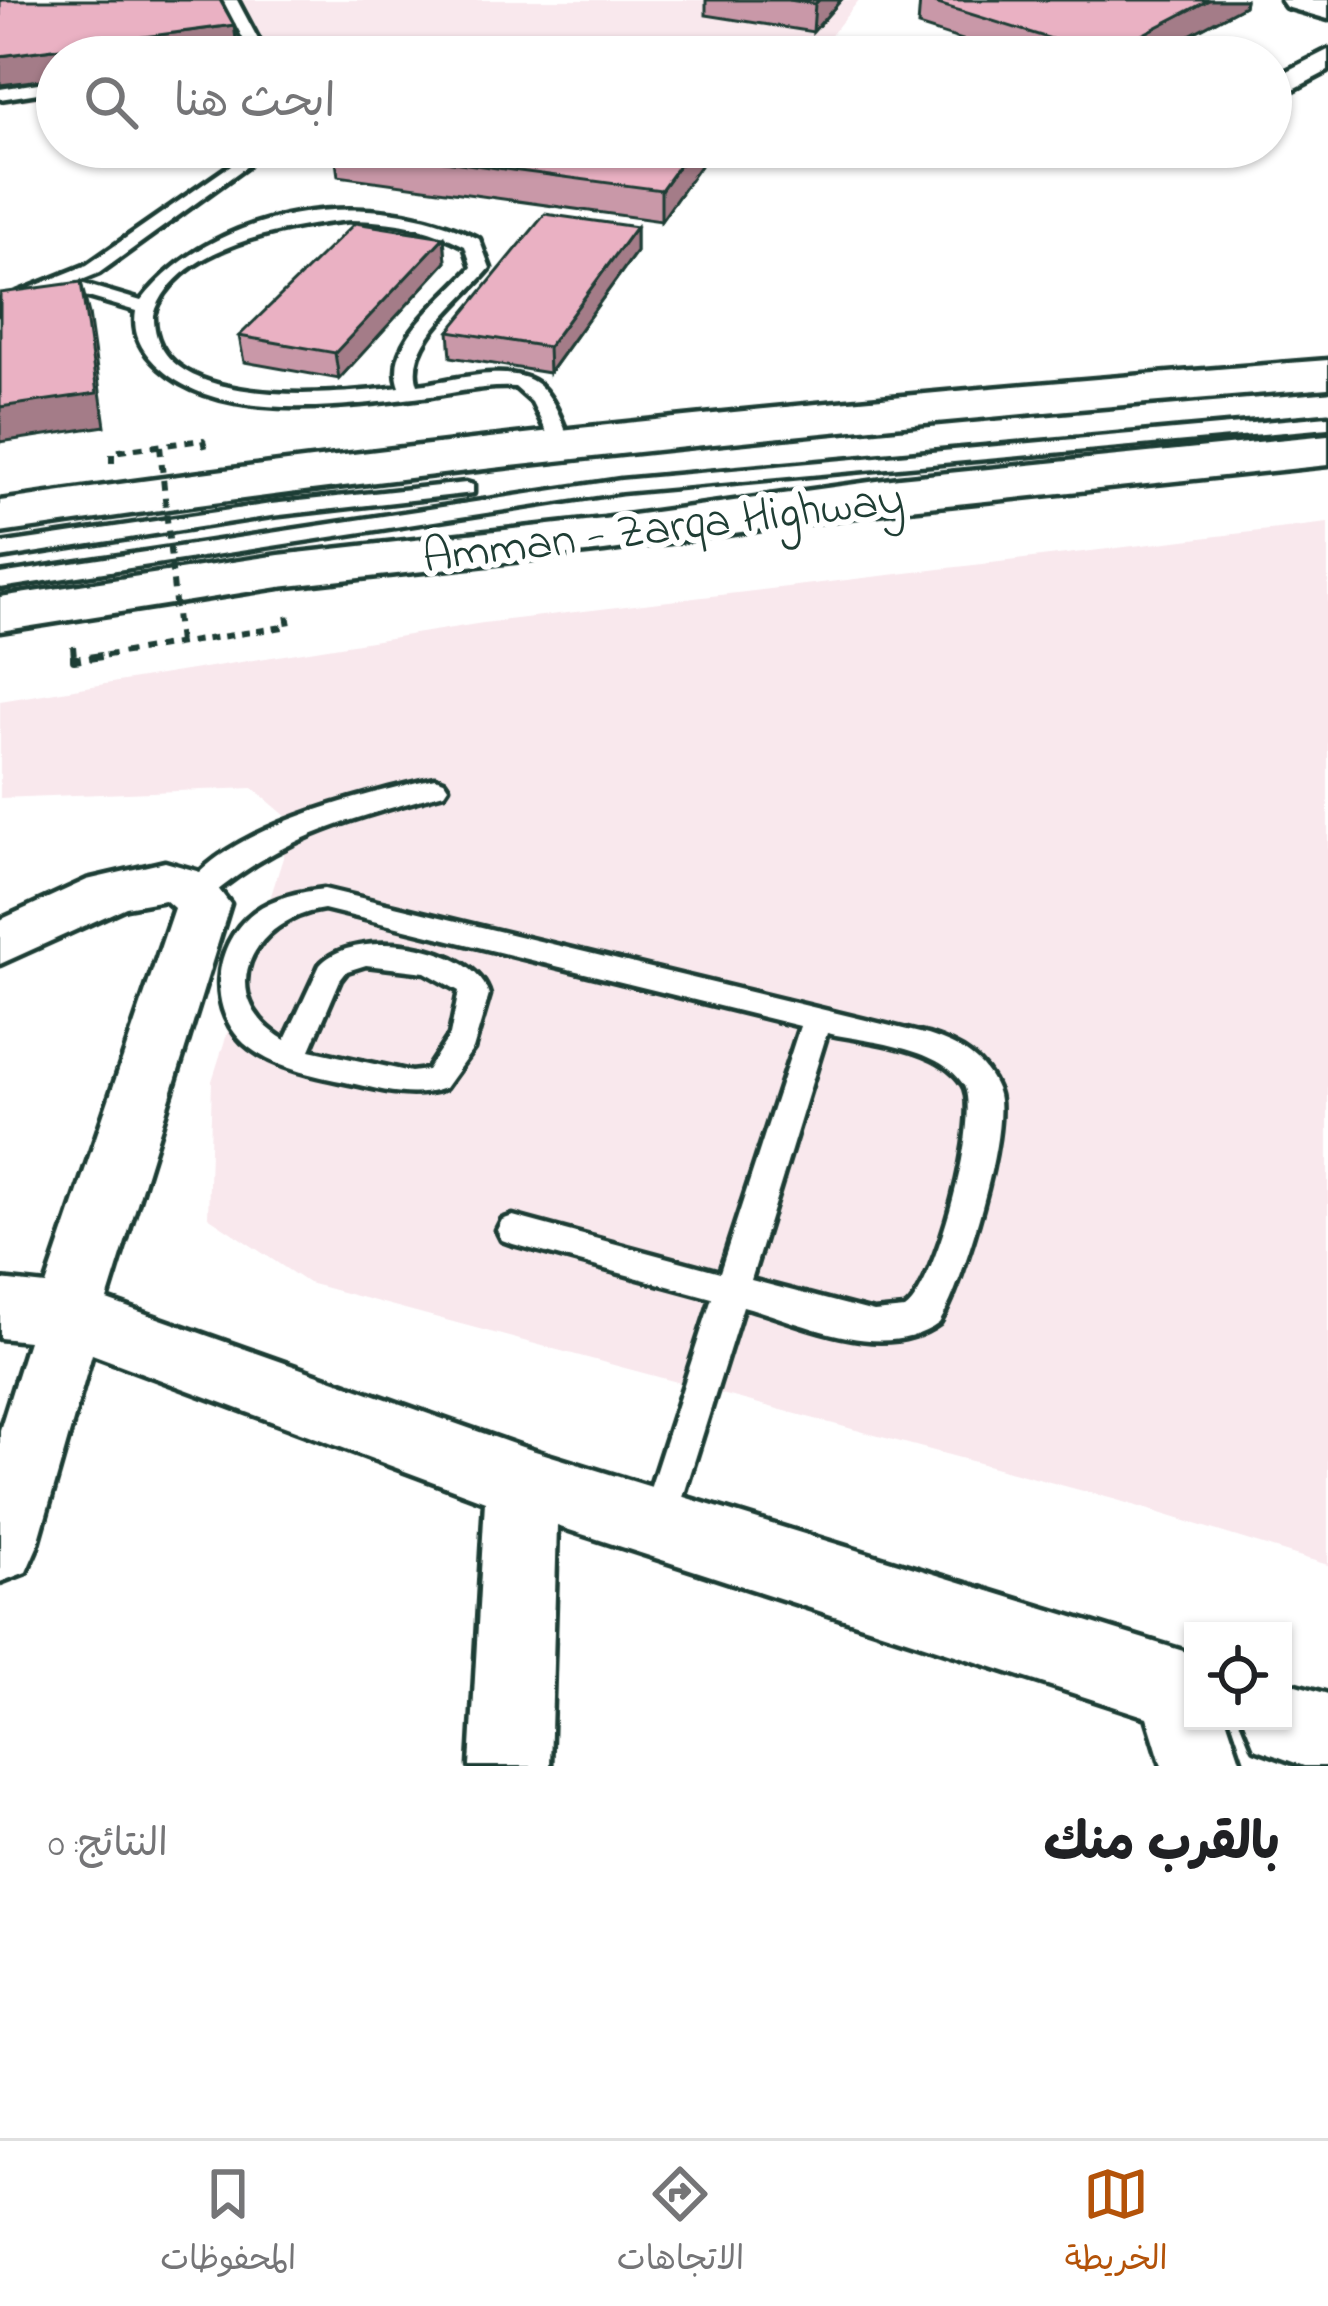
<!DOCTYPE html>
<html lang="ar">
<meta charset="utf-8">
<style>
:root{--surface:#fff;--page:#f2f2f2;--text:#202124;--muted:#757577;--line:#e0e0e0;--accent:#b45309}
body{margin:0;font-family:"Indie Flower","Playpen Sans Arabic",sans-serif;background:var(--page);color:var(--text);direction:rtl}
.controls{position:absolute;right:36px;bottom:36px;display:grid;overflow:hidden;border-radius:0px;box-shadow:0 3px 9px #0004}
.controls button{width:108px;height:108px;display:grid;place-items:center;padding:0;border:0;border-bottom:3px solid var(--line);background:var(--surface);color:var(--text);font:60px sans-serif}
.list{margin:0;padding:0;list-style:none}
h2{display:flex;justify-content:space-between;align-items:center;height:156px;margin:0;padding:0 48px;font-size:51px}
h2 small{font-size:39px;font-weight:400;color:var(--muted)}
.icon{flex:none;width:66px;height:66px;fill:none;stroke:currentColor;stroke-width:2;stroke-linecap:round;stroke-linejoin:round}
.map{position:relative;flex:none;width:1328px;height:1766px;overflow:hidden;direction:ltr}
.search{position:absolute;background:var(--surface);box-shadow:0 3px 9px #0004;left:36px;right:36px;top:36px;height:132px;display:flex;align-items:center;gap:30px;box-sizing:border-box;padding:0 42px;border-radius:66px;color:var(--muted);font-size:45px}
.sheet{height:372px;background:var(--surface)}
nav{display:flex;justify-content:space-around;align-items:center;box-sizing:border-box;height:168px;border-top:3px solid var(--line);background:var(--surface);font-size:33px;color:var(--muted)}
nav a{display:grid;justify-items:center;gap:6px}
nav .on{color:var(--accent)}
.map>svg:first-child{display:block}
</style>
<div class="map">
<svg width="1328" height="1766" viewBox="0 0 1328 1766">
<rect width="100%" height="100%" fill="#fff"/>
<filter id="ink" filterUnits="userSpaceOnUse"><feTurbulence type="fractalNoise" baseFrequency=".00833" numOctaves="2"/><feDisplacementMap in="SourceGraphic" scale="24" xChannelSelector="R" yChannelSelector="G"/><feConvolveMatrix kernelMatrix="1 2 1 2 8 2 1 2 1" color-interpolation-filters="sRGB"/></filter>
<g filter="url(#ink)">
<path fill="#f9e8ed" d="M0 0H859L814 57H57V96L0 104Z
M1328 523V1565L1117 1500 308 1283 208 1217 212 1081 294 823 253 788 0 798V701L483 623Z"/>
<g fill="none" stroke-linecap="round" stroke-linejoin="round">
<g stroke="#1f3d34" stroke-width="9">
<path id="lane" d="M223 0H237L261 45 251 57H236L246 44Z
M57 80V90L0 99V89Z
M241 158 247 160V166L99 273 77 282 141 301C216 205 374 185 479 239L490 268C465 299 403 343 418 385 451 381 513 361 540 386 556 401 563 426 572 445L569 449H555L532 402 515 387C487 385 459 392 431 396 353 405 223 426 160 368 143 352 132 336 136 311L61 289 0 313V300L87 265ZM350 220C393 221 427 226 465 246L472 267C444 299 383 342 400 387 338 395 151 414 154 315 175 245 289 226 350 220Z
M1328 416V428L621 492 0 588V574L621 480Z
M466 483 473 485V493L271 516 0 558V544L271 504Z
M435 778 444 781 448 787 444 793C351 819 283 835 207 899L197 902 183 892C227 826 362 795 435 778Z
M324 889 928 1035C959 1045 985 1059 997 1091 1011 1129 962 1288 939 1323 883 1364 801 1322 743 1306L675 1523 670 1535 657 1540 644 1535 639 1523 712 1298 513 1244 502 1240 497 1230 502 1220 513 1216 720 1272 800 1026 324 909C251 919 212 997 285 1040L320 965C353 926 476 944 489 995L473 1049 445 1088C414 1099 387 1091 355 1084 321 1077 279 1070 250 1048 206 1015 211 945 254 912 274 897 300 892 324 889ZM366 965 425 972 459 991 450 1035 427 1070 411 1072 310 1050 340 980 347 971ZM827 1033C867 1042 939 1046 963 1084 983 1113 935 1290 905 1309L874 1312 751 1280Z"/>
</g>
<g stroke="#1f3d34" stroke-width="9">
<path id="street" d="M1328 50V71L1271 101V79Z
M165 862 207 874 230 904 107 1300 522 1447 1193 1654V1721H1227L1242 1766H1162L1147 1717 557 1526 550 1766H470L485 1501 92 1354 37 1547 26 1572 0 1582V1430L28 1341 0 1338V1280L46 1285 174 908 165 900 126 907 0 964V920L87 880Z
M1283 1681 1328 1694V1766H1304L1255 1748 1244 1721H1283Z"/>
</g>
<g stroke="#1f3d34" stroke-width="9">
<path id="secondary" d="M1281 0H1328V19L1286 7Z"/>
</g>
<g stroke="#1f3d34" stroke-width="9">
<path id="highway" d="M1328 360V388C884 424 441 467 0 533V501C441 436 884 395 1328 360Z
M1328 435V465L899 510 604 551 279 587 0 631V597L279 555 604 519 899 478Z"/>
</g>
<path stroke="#1f3d34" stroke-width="6" stroke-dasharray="9 8" stroke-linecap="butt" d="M112 463V452L203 440 205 448
M73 646 74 658
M89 658 289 626 286 609"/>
<path stroke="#1f3d34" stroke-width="8" stroke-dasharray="12 9" stroke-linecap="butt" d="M74 655V660L108 655"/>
<use href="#lane" fill="#fff" fill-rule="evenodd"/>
<use href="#street" fill="#fff" fill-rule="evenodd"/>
<use href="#secondary" fill="#fff" fill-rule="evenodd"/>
<use href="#highway" fill="#fff" fill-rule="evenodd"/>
<path stroke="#1f3d34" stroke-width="6" stroke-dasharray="9 8" stroke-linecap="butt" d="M160 446 179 644"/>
</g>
<path fill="#c998a8" stroke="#1f3d34" stroke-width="3" d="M706 0H841L813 32 706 15Z
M920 0H1245L1244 6 1148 57H1016L918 26Z
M334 147H704V160L661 221 338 176Z
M636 227V252L549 373 451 357 449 331Z
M444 237 446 262 339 379 244 362 239 336Z"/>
<path fill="#a47c88" stroke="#1f3d34" stroke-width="3" d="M819 0H841L813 32 815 4Z
M1209 0H1245L1244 6 1148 57H1103V55Z
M234 25 238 53 210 57H57V78L0 85V56Z
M692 147H704V160L661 221V190Z
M636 227V252L549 373 548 347Z
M444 237 446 262 339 379 335 353Z
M81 282 89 314 105 426 0 442V407Z"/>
<path fill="#eab1c3" stroke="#1f3d34" stroke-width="3" d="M0 0H220L234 25 0 56Z
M789 0H819L815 4Z
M925 0H1209L1103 55Z
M340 147H692L661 190Z
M545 214 636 227 548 347 449 331Z
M355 223 444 237 335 353 239 336Z
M81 282 97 393 0 407V293Z"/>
</g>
<g text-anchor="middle" stroke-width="12" stroke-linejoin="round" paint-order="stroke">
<g font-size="48" fill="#1f3d34" stroke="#fff">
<text transform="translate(663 525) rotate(-7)" y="17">Amman - Zarqa Highway</text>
</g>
</g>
</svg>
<div class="controls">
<button><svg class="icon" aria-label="locate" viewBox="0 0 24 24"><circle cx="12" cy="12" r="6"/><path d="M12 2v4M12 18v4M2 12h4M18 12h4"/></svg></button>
</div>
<div class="search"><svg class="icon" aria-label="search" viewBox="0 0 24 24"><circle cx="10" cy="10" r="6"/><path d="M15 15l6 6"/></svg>ابحث هنا</div>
</div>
<section class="sheet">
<h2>بالقرب منك<small>النتائج: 0</small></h2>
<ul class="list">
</ul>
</section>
<nav>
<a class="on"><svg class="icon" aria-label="map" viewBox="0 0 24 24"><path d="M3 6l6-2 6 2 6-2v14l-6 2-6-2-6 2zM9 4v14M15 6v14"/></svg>الخريطة</a>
<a><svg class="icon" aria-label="directions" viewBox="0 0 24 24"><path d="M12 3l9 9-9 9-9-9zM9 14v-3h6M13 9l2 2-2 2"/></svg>الاتجاهات</a>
<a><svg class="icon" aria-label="saved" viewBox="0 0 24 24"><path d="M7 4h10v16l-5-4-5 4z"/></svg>المحفوظات</a>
</nav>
